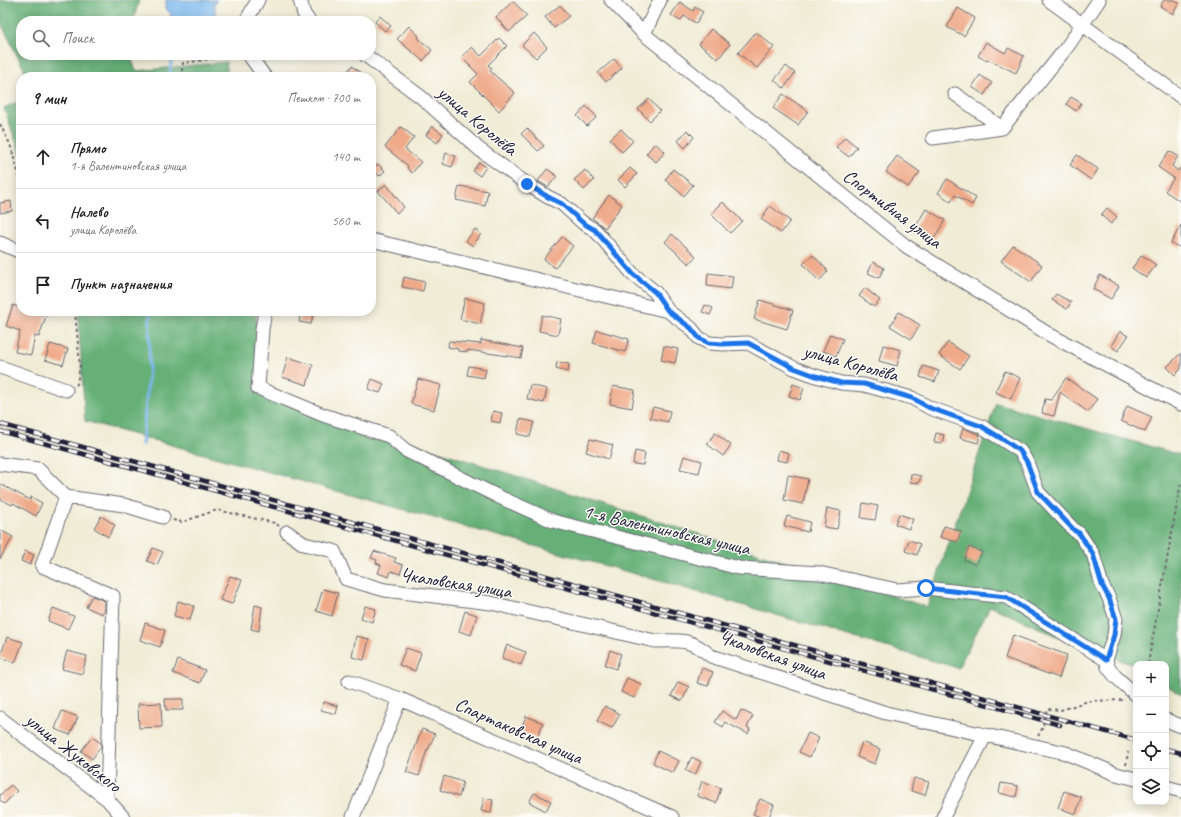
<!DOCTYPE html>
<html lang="ru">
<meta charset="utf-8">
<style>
:root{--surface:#fff;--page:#f2f2f2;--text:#222;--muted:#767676;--line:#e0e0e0}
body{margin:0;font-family:Caveat,sans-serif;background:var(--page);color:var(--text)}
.controls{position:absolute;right:12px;bottom:12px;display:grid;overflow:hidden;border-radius:8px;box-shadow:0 2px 10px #0003}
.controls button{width:36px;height:36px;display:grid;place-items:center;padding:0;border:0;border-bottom:1px solid var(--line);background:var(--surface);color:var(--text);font:20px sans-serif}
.stop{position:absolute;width:12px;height:12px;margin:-9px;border:3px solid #1a73e8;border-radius:50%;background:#fff}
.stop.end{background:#1a73e8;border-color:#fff;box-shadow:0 1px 4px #0008}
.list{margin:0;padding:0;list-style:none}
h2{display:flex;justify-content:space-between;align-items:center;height:52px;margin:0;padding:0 16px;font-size:17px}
h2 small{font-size:13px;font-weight:400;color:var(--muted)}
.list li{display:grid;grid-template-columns:26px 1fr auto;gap:12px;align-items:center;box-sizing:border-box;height:64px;padding:0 16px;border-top:1px solid var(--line)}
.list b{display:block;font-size:15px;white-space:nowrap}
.list p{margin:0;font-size:13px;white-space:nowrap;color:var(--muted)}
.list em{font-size:13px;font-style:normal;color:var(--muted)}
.icon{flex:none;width:22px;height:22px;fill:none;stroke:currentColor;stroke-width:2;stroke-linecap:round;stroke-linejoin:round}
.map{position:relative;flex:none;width:1181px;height:817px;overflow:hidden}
.search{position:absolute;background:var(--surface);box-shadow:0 2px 10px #0003;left:16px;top:16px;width:360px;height:44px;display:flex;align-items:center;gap:10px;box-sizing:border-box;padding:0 14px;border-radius:16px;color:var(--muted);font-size:15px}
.panel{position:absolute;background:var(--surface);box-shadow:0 2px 10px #0003;left:16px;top:72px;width:360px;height:244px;border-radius:16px}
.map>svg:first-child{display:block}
</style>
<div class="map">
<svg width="1181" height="817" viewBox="0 0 1181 817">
<rect width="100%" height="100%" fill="#fdfcf7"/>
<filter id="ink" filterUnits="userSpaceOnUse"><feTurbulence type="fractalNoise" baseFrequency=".025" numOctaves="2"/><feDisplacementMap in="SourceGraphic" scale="8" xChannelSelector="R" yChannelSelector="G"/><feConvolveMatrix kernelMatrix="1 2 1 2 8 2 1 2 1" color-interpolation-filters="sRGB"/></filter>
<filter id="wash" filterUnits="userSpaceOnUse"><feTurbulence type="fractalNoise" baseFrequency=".012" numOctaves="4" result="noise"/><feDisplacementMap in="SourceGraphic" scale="16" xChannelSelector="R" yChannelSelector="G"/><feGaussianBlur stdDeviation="0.9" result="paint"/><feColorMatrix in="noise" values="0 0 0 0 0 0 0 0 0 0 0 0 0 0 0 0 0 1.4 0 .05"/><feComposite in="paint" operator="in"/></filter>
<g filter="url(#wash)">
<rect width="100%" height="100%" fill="#f0ecd6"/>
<path fill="#66b078" stroke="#44695a" d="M0 0H139L133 21H21V55H130L136 71 226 62 228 77H28L0 21Z
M21 100V155L4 108Z
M78 311H255L265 396 927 607 996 403 1181 455V694L1166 685V664H1136V667L1131 664 1083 648 990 606 958 668 646 577 85 421Z"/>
<path fill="#7cb8ee" stroke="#4f6d94" d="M166 0H217L214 5 217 17 220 21H168L171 14 165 8Z"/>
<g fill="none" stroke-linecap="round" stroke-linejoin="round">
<path stroke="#7cb8ee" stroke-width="3" d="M169 77 172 55
M142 444 149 370 150 311"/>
</g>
<g id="blocks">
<path fill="#efa988" d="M1164 0H1174L1179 3 1173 14 1160 6Z
M513 1 527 16 509 32 496 17Z
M680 2 693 11 695 7 703 12 696 23 684 16 680 21 671 15Z
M560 5 569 16 554 28 545 17Z
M958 8 975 18 964 36 947 27Z
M380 16 391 26 385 31 375 22Z
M409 26 419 36 418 38 432 50 423 61 397 39Z
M711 29 730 44 718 59 699 44Z
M756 32 774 47 757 68 738 53Z
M534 33 547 47 536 58 522 45Z
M499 38 507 46 488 65 492 68 490 71 515 93 499 111 470 82 478 74 461 57 472 47 481 56Z
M986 42 1005 53 1008 48 1024 56 1016 73 987 59V61L978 56Z
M614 59 622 68 606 82 598 73Z
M352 66 366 77H351L346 73Z
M786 66 795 73 784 88 774 80Z
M980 75 992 83 984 95 972 87Z
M783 94 808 111 798 125 773 108Z
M1071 97 1081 103 1076 111 1066 104Z
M649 99 660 111 650 121 638 109Z
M586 106 597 117 587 126 577 116Z
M432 126 443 134 437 143 426 135Z
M401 127 414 137 405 149 421 162 412 173 407 168 408 166 385 147Z
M527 128 544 146 538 151 521 134Z
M621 129 633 141 622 152 610 139Z
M687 130 694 137 685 148 678 141Z
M845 137 857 147 849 157 836 147Z
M655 143 665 152 656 162 646 154Z
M1169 151 1178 156 1172 166 1178 171 1181 167V202L1165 191 1174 178 1158 167Z
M446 153 456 156 452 167 443 164Z
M1077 155 1098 169 1091 180 1070 165Z
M897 156 920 172 908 187 886 172Z
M479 162 486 167 480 176 473 171Z
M378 164 385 171 379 176 372 169Z
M630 168 637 174 625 187 618 180Z
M547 169 557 176 548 187 538 181Z
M673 169 693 185 684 196 665 180Z
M585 170 594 180 584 190 574 180Z
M947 179 976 198 972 205 955 195 951 202 938 193Z
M386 184 404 207 397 213 378 191Z
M459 186 488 191 485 206 456 200Z
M609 195 622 205 605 228 592 218Z
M11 201 12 211 0 213V203Z
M723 202 742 221 730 233 711 214Z
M770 206 790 221 781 233 761 219Z
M1107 208 1117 217 1111 224 1101 215Z
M926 209 945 220 932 242 913 231Z
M1181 225V248L1171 243Z
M475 229 481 234 473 246 466 241Z
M672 234 696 256 689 264 665 242Z
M562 237 573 246 555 268 544 259Z
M1013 245 1042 265 1031 282 1001 261Z
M813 255 828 271 819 281 803 264Z
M1142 255 1156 265 1146 278 1132 268Z
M873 262 884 268 879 278 868 273Z
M708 273 733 276 731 289 707 286Z
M1100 275 1119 286 1111 299 1093 289Z
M404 277 425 282 423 291 402 287Z
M865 288 880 300 874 307 859 296Z
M1056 294 1071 302 1067 309 1052 300Z
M465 298 485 303 480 324 460 319Z
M760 300 793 310 787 329 754 319Z
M13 305 21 308V311H31L46 316 39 337 35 336 31 355 15 352 20 331 6 326Z
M705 305 713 308 710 315 702 312Z
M301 311H314L311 324 299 322Z
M899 312 920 325 911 339 890 326Z
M542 315 561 319 558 335 539 331Z
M597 330 629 339 625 352 593 343Z
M1120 331 1128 336 1118 351 1111 346Z
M830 334 843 339 836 356 823 351Z
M481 340 523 348 521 358 468 350V352L458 351V349L448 347 449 341 481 344Z
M948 342 969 356 960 369 939 355Z
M50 344 68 349 63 365 45 360Z
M883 345 901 350 897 366 879 361Z
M664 346 678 349 675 363 661 360Z
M1181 353V369L1175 375 1167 367Z
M288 357 313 365 307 385 282 377Z
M557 362 569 364 568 372 556 369Z
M469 366 486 369 484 378 467 375Z
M923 366 939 371 935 382 920 377Z
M1005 371 1020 378 1011 399 995 392Z
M1066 378 1097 399 1088 412 1060 392 1054 416 1042 413 1045 399 1051 400Z
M372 379 384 384 380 393 368 389Z
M418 379 441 385 434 410 411 404Z
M793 384 804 388 800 400 789 396Z
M530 385 547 389 544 403 527 399Z
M613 386 635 390 632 408 610 404Z
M1127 406 1152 417 1145 432 1121 421Z
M653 407 670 411 668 422 650 418Z
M493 411 502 413 500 423 491 421Z
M520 419 534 422 530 437 517 434Z
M963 428 980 435 978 443 960 438Z
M715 433 731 445 723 456 707 444Z
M936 433 944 435 942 443 934 442Z
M590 439 613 445 609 459 586 452Z
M779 450 789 453 787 462 777 460Z
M635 451 645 453 643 465 633 464Z
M684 456 702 461 699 473 680 469Z
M911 474 921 476 919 483 910 482Z
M788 475 808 479 803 504 784 500Z
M0 484 30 500 31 497 42 503 36 516 13 503 12 505 0 499Z
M863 503 878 506 875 520 861 518Z
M827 508 841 511 837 529 824 527Z
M899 514 913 519 909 529 895 524Z
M101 516 115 525 108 537 94 528Z
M787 516 810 522 808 532 784 526Z
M944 526 961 531 957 542 940 537Z
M0 530 13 537 0 559Z
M909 540 920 544 917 555 905 551Z
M969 547 982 552 976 565 964 560Z
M153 548 163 552 157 565 147 561Z
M25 551 34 555 30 565 21 561Z
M374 551 396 558 394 562 403 565 400 574 391 571 389 577 378 573 381 565 376 563 377 560 371 558Z
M230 576 242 580 232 604 220 600Z
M323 589 338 593 332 616 316 611Z
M92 596 105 601V609L102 614 86 607Z
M178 601 194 606 190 620 174 616Z
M255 605 262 607 259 631 251 629Z
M365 606 376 609 372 622 361 618Z
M53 608 74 616 68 629 48 621Z
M465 611 477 615 471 635 459 631Z
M145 623 165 630 160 647 140 640Z
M1013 635 1067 655 1059 678 1005 658Z
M356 636 369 639 364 660 352 657Z
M7 637 23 642 15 663 0 657Z
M507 645 526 652 521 665 502 658Z
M406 648 421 653 415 671 399 665Z
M610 650 621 654 616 669 605 665Z
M67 651 87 656 82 674 62 669Z
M178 660 205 670 200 683 173 673Z
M702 668 713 672 708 686 697 683Z
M627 678 641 684 634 698 621 692Z
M678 682 689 687 682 701 671 696Z
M165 699H183V710H166Z
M324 702 338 706 336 714 321 710Z
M161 703 162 727 139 728 138 704Z
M605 706 620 714 612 728 597 721Z
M741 710 753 716 747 727 750 729 748 734 725 722 723 727 715 722 722 711 736 720Z
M62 711 78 717 70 735 55 729Z
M526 716 543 723 537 738 520 731Z
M422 729 435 734 428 750H427L419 776 406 772Z
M808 733 819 738 810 757 799 752Z
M92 737 101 743V747L92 759 81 751Z
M862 742 880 749 875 764 857 757Z
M658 751 679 761 673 773 653 763Z
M692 757 701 762 695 775 685 770Z
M444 776 463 782 459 797 440 790Z
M914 778 929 782 925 795 911 791Z
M702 781 721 788 716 803 697 796Z
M1001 783 1018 786 1016 797 999 793Z
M11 785 17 791 4 804 0 800V795Z
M1064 791 1081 797 1076 814 1058 808Z
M534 793 551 801 546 811 529 802Z
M484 798 493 800 491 813 481 811Z
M760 799 774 805 769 817H760L753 814Z"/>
</g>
</g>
<g filter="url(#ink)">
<use href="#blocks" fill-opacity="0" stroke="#6a6971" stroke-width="1"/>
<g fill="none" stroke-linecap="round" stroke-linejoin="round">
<g stroke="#6a6971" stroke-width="15">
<path id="minor" d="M300 0 304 14 309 21
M611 0 644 34 906 246 1050 335 1181 404
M1049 0 1181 97
M246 21 258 0
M644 34 660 0
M249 55 265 77
M365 55 421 97 480 150 527 184 548 197 562 204 583 223 595 230 633 274 655 292 668 311 691 328 699 338 709 343 722 344 748 343 794 368 816 376 841 383 864 385 912 398 930 408 981 426 1020 451 1027 462 1038 492 1075 531 1079 533 1093 554 1102 585 1109 598 1116 619 1114 635 1106 660 1108 667 1115 676 1136 695
M955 94 1002 128 1067 47 1099 0
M933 138 1002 128
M371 240 668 311
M0 243 21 252
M265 311 262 329 258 388 323 415 389 436 405 450 497 496 553 521 739 568 819 573 897 590 926 588 1006 597 1106 660
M0 367 66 390
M0 464 38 469 66 497 124 505 163 517
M66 497 42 566 113 596 107 799
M287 532 304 544 334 551 346 579 385 590 491 603 655 641C681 640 691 639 711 656L886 713 1066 753 1116 774 1136 779
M349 681 400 699 672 817
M0 718 107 799 123 817
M1166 720 1181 726
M1166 787 1181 791
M353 817 400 699
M943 817 985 736"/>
</g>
<path stroke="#6a6971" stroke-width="2" stroke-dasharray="3 3" stroke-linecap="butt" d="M181 77 183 63 219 58 221 55
M0 124 10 144 21 182
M75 311 80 366 77 384 76 385
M173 520 182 522 217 510 275 523 279 526
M1148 664 1181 482
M1136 731V730
M1038 736 1042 729 1047 709 1061 710 1088 701 1125 700
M1126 765 1128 752"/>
<use href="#minor" stroke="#fff" stroke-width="13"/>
<g stroke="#22223b" stroke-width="4.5">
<path id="rail" d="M0 424 1136 740
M0 431 1060 725
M1166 749 1181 753"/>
</g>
<use href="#rail" stroke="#fdfcf7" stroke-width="3" stroke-dasharray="9" stroke-linecap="butt"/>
</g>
</g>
<g fill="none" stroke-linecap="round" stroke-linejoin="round" filter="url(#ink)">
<path stroke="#1a73e8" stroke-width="5" d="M527 184 548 197 562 204 583 223 595 230 633 274 655 292 668 311 691 328 699 338 709 343 722 344 748 343 794 368 816 376 841 383 864 384 912 398 930 408 981 426 1004 440 1020 451 1027 462 1038 492 1075 531 1079 533 1093 554 1102 585 1109 598 1116 619 1114 635 1106 660 1006 597 926 588"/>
</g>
<g text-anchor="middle" stroke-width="3" stroke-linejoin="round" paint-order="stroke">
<g font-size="19" fill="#22223b" stroke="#fdfcf7">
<text transform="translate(478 120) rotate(40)" y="7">улица Королёва</text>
<text transform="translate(893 208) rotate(37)" y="7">Спортивная улица</text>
<text transform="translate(851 362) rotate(15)" y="7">улица Королёва</text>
<text transform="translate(667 529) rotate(13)" y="7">1-я Валентиновская улица</text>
<text transform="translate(456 582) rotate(9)" y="7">Чкаловская улица</text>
<text transform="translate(773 654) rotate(20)" y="7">Чкаловская улица</text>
<text transform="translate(519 730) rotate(24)" y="7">Спартаковская улица</text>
<text transform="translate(74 752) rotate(38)" y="7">улица Жуковского</text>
</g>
</g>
</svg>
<div class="controls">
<button>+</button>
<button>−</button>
<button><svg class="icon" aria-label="locate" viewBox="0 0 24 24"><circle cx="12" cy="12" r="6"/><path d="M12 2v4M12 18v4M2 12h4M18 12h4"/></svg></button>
<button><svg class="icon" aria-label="layers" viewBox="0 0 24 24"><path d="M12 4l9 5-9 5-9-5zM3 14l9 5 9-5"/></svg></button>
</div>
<div class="stop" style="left:926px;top:588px"></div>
<div class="stop end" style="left:527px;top:184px"></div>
<div class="search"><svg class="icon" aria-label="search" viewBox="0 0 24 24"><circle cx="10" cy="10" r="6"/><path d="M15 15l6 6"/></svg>Поиск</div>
<section class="panel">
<h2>9 мин<small>Пешком · 700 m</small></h2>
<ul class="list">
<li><svg class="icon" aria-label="ahead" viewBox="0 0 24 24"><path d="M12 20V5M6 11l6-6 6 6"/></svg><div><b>Прямо</b><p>1-я Валентиновская улица</p></div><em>140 m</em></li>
<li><svg class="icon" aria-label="left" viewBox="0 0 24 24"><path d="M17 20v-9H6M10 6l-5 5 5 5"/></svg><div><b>Налево</b><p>улица Королёва</p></div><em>560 m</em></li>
<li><svg class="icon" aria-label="arrive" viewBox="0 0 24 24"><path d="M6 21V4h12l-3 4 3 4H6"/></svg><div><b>Пункт назначения</b></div></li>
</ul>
</section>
</div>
